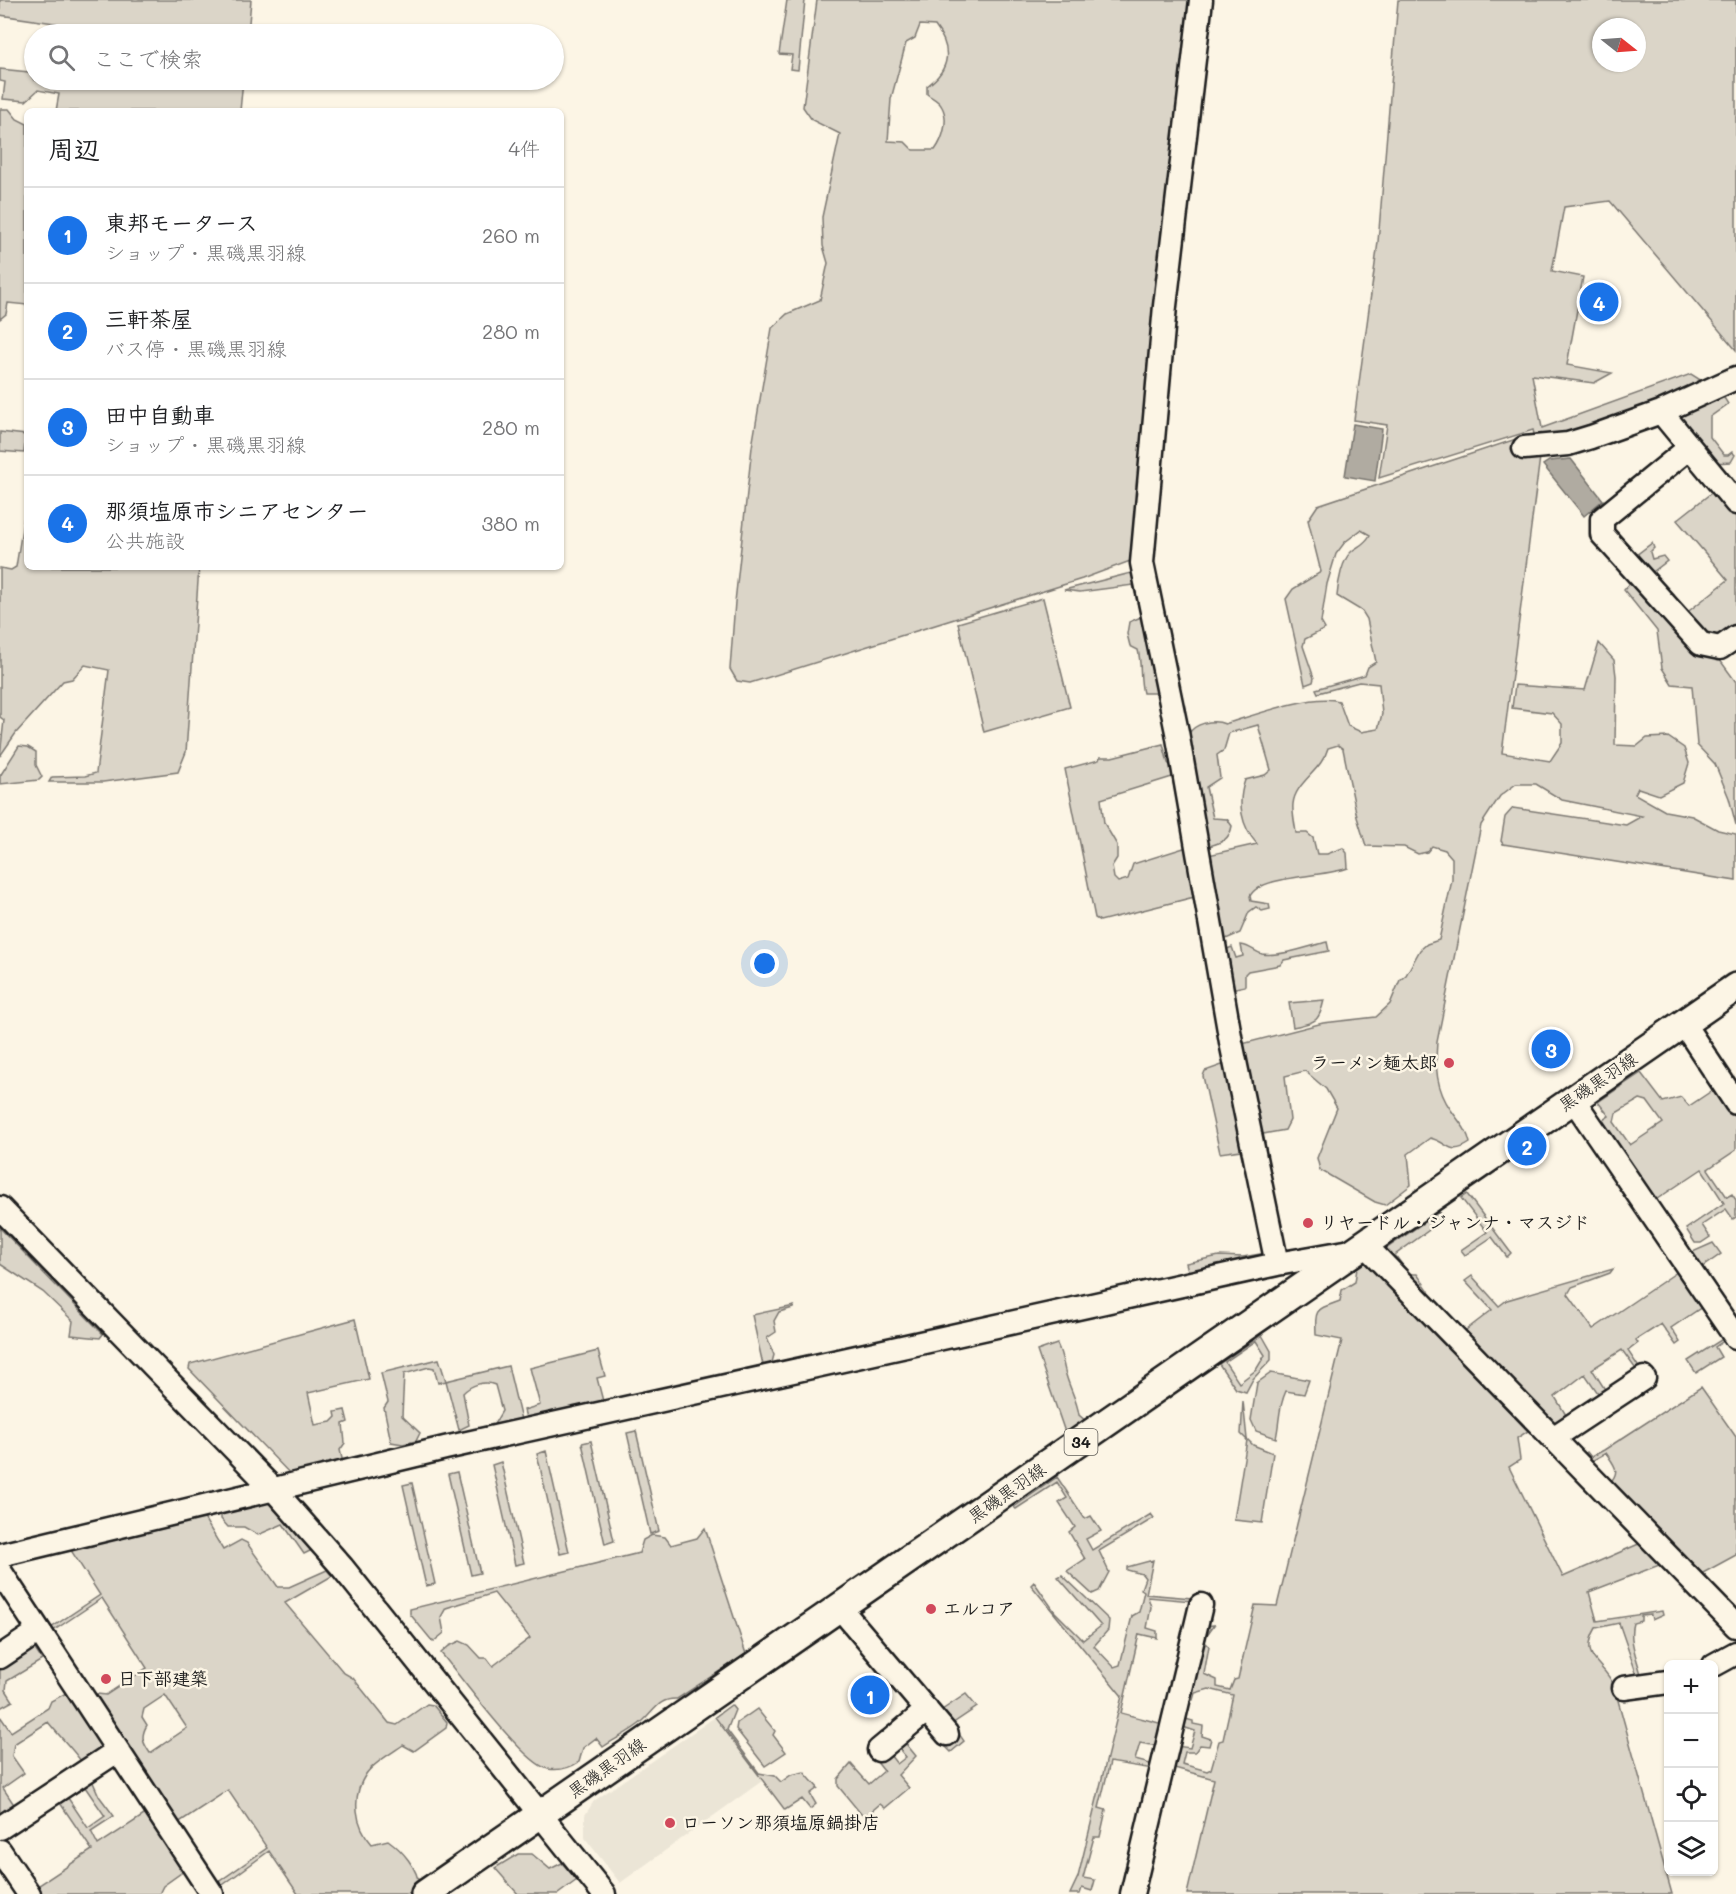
<!DOCTYPE html>
<html lang="ja">
<meta charset="utf-8">
<style>
:root{--surface:#fff;--page:#f2f2f2;--text:#202124;--muted:#757577;--line:#e0e0e0;--accent:#1a73e8}
body{margin:0;font-family:Mali,"Klee One",sans-serif;background:var(--page);color:var(--text)}
.controls{position:absolute;right:18px;bottom:18px;display:grid;overflow:hidden;border-radius:9px;box-shadow:0 2px 4px #0004}
.controls button{width:54px;height:54px;display:grid;place-items:center;padding:0;border:0;border-bottom:2px solid var(--line);background:var(--surface);color:var(--text);font:30px sans-serif}
.compass{position:absolute;left:1592px;top:18px;width:54px;height:54px;border-radius:50%;background:var(--surface);box-shadow:0 2px 4px #0004;rotate:107deg}
.you{position:absolute;left:765px;top:964px;width:21px;height:21px;margin:-15px;border:4px solid #fff;border-radius:50%;background:#1a73e8;box-shadow:0 0 0 9px #1a73e833}
.badge{display:grid;place-items:center;width:39px;height:39px;border-radius:50%;background:var(--accent);color:#fff;font-size:20px;font-weight:700}
.pin{position:absolute;translate:-50% -50%;border:3px solid #fff;box-shadow:0 2px 6px #0006}
.list{margin:0;padding:0;list-style:none}
h2{display:flex;justify-content:space-between;align-items:center;height:78px;margin:0;padding:0 24px;font-size:26px}
h2 small{font-size:20px;font-weight:400;color:var(--muted)}
.list li{display:grid;grid-template-columns:39px 1fr auto;gap:18px;align-items:center;box-sizing:border-box;height:96px;padding:0 24px;border-top:2px solid var(--line)}
.list b{display:block;font-size:22px;white-space:nowrap}
.list p{margin:0;font-size:20px;white-space:nowrap;color:var(--muted)}
.list em{font-size:20px;font-style:normal;color:var(--muted)}
.icon{flex:none;width:33px;height:33px;fill:none;stroke:currentColor;stroke-width:2;stroke-linecap:round;stroke-linejoin:round}
.map{position:relative;flex:none;width:1736px;height:1894px;overflow:hidden}
.search{position:absolute;background:var(--surface);box-shadow:0 2px 4px #0004;left:24px;top:24px;width:540px;height:66px;display:flex;align-items:center;gap:15px;box-sizing:border-box;padding:0 21px;border-radius:33px;color:var(--muted);font-size:22px}
.panel{position:absolute;background:var(--surface);box-shadow:0 2px 4px #0004;left:24px;top:108px;width:540px;height:462px;border-radius:9px}
.map>svg:first-child{display:block}
</style>
<div class="map">
<svg width="1736" height="1894" viewBox="0 0 1736 1894">
<rect width="100%" height="100%" fill="#fcf5e5"/>
<filter id="ink" filterUnits="userSpaceOnUse"><feTurbulence type="fractalNoise" baseFrequency=".0167" numOctaves="2"/><feDisplacementMap in="SourceGraphic" scale="12" xChannelSelector="R" yChannelSelector="G"/><feConvolveMatrix kernelMatrix="1 2 1 2 8 2 1 2 1" color-interpolation-filters="sRGB"/></filter>
<g filter="url(#ink)">
<path fill="#ebe5d6" d="M715 1717 762 1781 620 1883 585 1838V1815L594 1801Z"/>
<path fill="#dbd5c8" stroke="#7c7872" stroke-width="1.5" fill-rule="evenodd" d="M0 0H251L248 34H66L67 28 61 24 0 15Z
M787 0H805L798 70 790 69 792 55 779 54Z
M817 0H1197L1133 560 1082 579 750 683 737 681 730 669 735 602 752 447 772 328 787 314 820 300 828 263 823 246 822 217 840 134 812 120 803 107ZM920 25 935 26C952 48 951 69 927 86V94C932 98 939 100 942 107 949 120 943 139 935 150H913L905 142 888 141 891 99 906 43 915 38Z
M1398 0H1736V350L1610 201 1564 207 1552 271 1583 277 1567 365 1612 373 1594 383 1532 375 1542 428 1691 374 1702 381 1703 387 1570 438H1535L1533 430 1379 478 1387 425 1354 420 1378 242ZM1601 27H1637V63H1601Z
M0 69 29 72 34 80 61 82V80H243L240 111H56L59 94 38 90 26 101 3 99 5 82 0 81Z
M0 109H9L17 119 27 124V305L8 303 6 314 0 319Z
M1721 393 1728 404 1710 417V437L1724 455H1728L1732 452 1735 455 1731 462 1713 463 1680 423V415Z
M0 432 26 435 24 453 0 451Z
M1516 439 1526 441 1540 457 1502 753 1550 761 1562 743V724L1552 713 1512 708 1515 685 1585 690 1599 643 1614 660 1616 676 1615 745 1637 746 1647 738 1668 737 1684 748 1689 763 1683 783 1659 795 1638 788 1635 794 1665 811 1692 816 1718 830 1736 834V881L1503 844 1501 841 1505 817 1513 808 1626 825 1642 816 1562 800 1536 784H1516L1500 796 1481 825 1437 1042C1435 1067 1436 1089 1451 1110 1459 1122 1467 1129 1470 1143 1449 1157 1449 1142 1430 1138L1408 1154 1411 1185 1385 1205 1375 1202 1320 1170 1317 1158 1337 1108 1326 1089 1305 1071 1285 1076 1290 1120 1285 1130 1258 1135 1242 1044 1323 1023 1376 1017 1390 1004 1400 980 1406 975 1420 950 1427 944 1439 940 1452 880V858L1445 850 1432 846 1427 852 1418 854 1404 847 1366 846 1357 817 1343 749 1338 745 1328 748C1322 771 1295 782 1293 804 1292 813 1295 824 1296 833H1307L1313 838 1317 854H1327L1343 848 1347 853 1348 868C1325 877 1260 875 1250 896L1251 901 1269 904 1270 909 1262 911 1256 907 1249 912 1240 933 1219 942 1204 856 1257 844C1241 826 1237 803 1245 780L1265 775 1271 770 1258 725 1229 733 1224 750 1217 755 1220 778 1206 787 1213 818 1227 819 1232 826C1229 843 1217 843 1203 848L1188 735C1194 723 1213 719 1225 724 1252 716 1313 693 1339 701L1348 726 1361 732 1378 729 1382 714 1379 684 1359 682 1318 693 1316 689 1365 675 1368 667 1376 662 1367 619 1362 611 1337 596C1338 583 1342 559 1352 551 1360 545 1365 544 1370 535L1361 530 1345 542 1336 554 1327 584 1321 622 1325 629 1305 639 1303 646 1314 678 1313 682 1305 685 1286 599 1293 589 1321 572 1308 520 1318 505Z
M1715 490 1736 514V627L1719 639 1707 638 1685 614 1728 580 1677 520Z
M27 497V567H199L186 752 178 772 103 782H49L52 777 85 776 96 773 109 670 85 665 72 679 63 681 16 733 0 756 4 720 0 717V568L11 570 16 567Z
M1652 543 1654 548 1650 552 1652 559 1663 556 1667 561 1654 571 1648 572 1635 556Z
M1135 572 1161 683 1157 693H1143C1139 678 1142 665 1138 650L1130 646 1127 634 1129 622 1141 617 1133 585 1080 592 1064 590Z
M1631 582 1717 656 1736 682V825L1729 798 1715 764 1697 745 1692 686 1672 684 1662 668 1657 631 1624 590Z
M1043 598 1070 707 984 732 958 623Z
M1163 744 1168 763 1176 771 1198 891 1194 897 1100 921 1095 918 1065 769 1099 760 1100 757H1112ZM1172 777 1187 847 1133 864 1128 879 1118 882 1114 878 1112 866 1117 858V845L1104 823 1101 799Z
M19 746 28 747 36 752V765L42 777 39 780 0 784V776Z
M1327 942 1329 951 1284 960 1280 965 1248 971 1245 974V986L1226 990 1220 952 1232 947 1236 958 1243 956 1241 945C1250 946 1255 952 1262 954 1280 957 1310 946 1327 942Z
M1324 1000C1319 1023 1315 1022 1293 1027L1289 1003Z
M1222 1065H1227L1246 1143 1241 1150 1220 1153 1203 1076 1205 1071Z
M1641 1073 1663 1102 1681 1097 1689 1106 1716 1088 1736 1119V1150L1708 1169 1727 1197 1732 1194 1736 1200V1217L1733 1219 1726 1209 1702 1225 1710 1237 1701 1243H1695L1686 1229 1724 1203 1702 1169 1651 1203 1598 1123 1609 1116 1598 1102ZM1640 1099 1647 1101 1663 1123 1630 1145 1614 1122 1616 1113Z
M1467 1194 1511 1253 1507 1257 1492 1237 1465 1255 1461 1250 1487 1232 1461 1198Z
M1439 1212 1442 1217 1436 1225 1395 1255 1409 1274H1417L1429 1291 1425 1294 1383 1251Z
M0 1228 103 1334 100 1338 71 1335 73 1321 43 1292 0 1264Z
M1713 1243 1721 1254 1698 1270 1688 1254Z
M1266 1253 1264 1258 1189 1274 1186 1263 1219 1256 1243 1257Z
M1366 1262 1528 1431 1517 1438 1520 1460 1509 1467 1563 1577 1641 1543 1662 1564 1589 1592 1597 1621 1662 1611 1663 1615 1652 1620 1651 1615 1641 1616V1621L1633 1623C1628 1640 1638 1661 1642 1678H1638L1619 1623 1596 1628C1578 1659 1604 1662 1614 1686L1672 1894H1187L1214 1779 1171 1767 1176 1746 1190 1748 1195 1731 1180 1726 1182 1718 1193 1721V1724L1203 1726 1202 1736 1211 1739 1209 1746 1200 1745 1195 1752H1185L1182 1764 1207 1771 1211 1769 1219 1741 1223 1740 1233 1695 1209 1689 1195 1693 1193 1700H1188L1205 1626 1214 1625 1206 1636 1205 1642 1209 1646 1204 1674 1217 1680V1687L1230 1690 1234 1680 1238 1679 1255 1605 1277 1606 1342 1340 1316 1335C1315 1308 1315 1310 1340 1301L1342 1290 1355 1282 1357 1268Z
M1613 1269 1610 1273 1572 1287 1568 1294 1593 1329 1680 1270 1702 1307 1671 1328 1680 1342 1676 1345 1661 1324 1636 1340 1638 1343 1628 1351 1640 1369 1638 1372 1622 1350 1592 1369 1606 1391 1602 1399 1585 1374 1555 1397 1569 1420 1556 1428 1462 1333 1492 1310 1465 1281 1472 1276 1499 1306 1507 1300Z
M794 1306 793 1308 779 1312 774 1321 776 1332 767 1338 774 1355 771 1366 742 1373 741 1371 763 1365 752 1315Z
M355 1319 369 1379 308 1393 315 1425 331 1422 336 1417 335 1412 345 1410 348 1422 343 1424 345 1443 340 1450 343 1463 293 1477 189 1369 190 1364Z
M1262 1335 1271 1351V1360L1253 1379 1246 1392 1236 1389 1219 1364ZM1256 1341 1265 1355 1256 1370 1239 1383 1225 1362Z
M1727 1336 1728 1338 1715 1347 1721 1357 1696 1373 1688 1361Z
M1057 1344C1063 1356 1063 1366 1067 1378 1071 1391 1077 1401 1079 1415L1088 1423 1067 1438 1037 1351Z
M598 1351 605 1376 597 1378 604 1405 532 1422 526 1418 524 1410 540 1405 530 1368Z
M439 1359 446 1381 508 1366 522 1424 493 1426 502 1411 495 1385C484 1380 471 1385 463 1393L469 1425 459 1430 446 1381 438 1383 434 1368 429 1367 404 1374 402 1416 420 1433 416 1441 403 1444 391 1442 384 1408 388 1402 381 1373Z
M1271 1373 1309 1380 1304 1394 1286 1391C1278 1408 1280 1421 1276 1438L1256 1431 1251 1420 1257 1383Z
M1701 1387 1736 1437V1555L1703 1573H1694L1609 1484C1621 1471 1615 1466 1606 1453L1588 1463 1581 1456 1587 1452 1591 1457 1604 1450Z
M1243 1401 1247 1439 1253 1445 1273 1453 1262 1523 1234 1520 1247 1440 1241 1434Z
M636 1431 659 1531 650 1534 627 1433Z
M591 1441 614 1541 605 1544 582 1443Z
M546 1451 569 1552 560 1554 537 1454Z
M501 1462 524 1563 515 1565 492 1465Z
M457 1472 480 1573 471 1575 448 1474Z
M1057 1477 1085 1519 1091 1516 1101 1531 1086 1539 1092 1550 1151 1514 1154 1518 1099 1551 1109 1572 1099 1591 1092 1594 1067 1571 1085 1559 1069 1532 1075 1527 1059 1503 1067 1498 1057 1482 1016 1509 1014 1507Z
M412 1483 435 1584 426 1586 403 1485Z
M259 1500 272 1503 314 1549 304 1554 283 1524 258 1535 244 1527H228L221 1519V1510Z
M197 1514 204 1518 223 1550 241 1540 247 1543 278 1587H289L327 1570 332 1576 285 1603 344 1673 353 1678 389 1723 397 1725 427 1704 433 1705 447 1722 446 1728 414 1751 403 1745C392 1753 373 1763 366 1774 351 1797 355 1825 372 1844L388 1840C402 1850 418 1868 419 1886L408 1894H298L269 1851 220 1887 217 1883 267 1848 228 1790 175 1825 104 1746 84 1765C72 1748 60 1737 48 1722L14 1744 12 1756 24 1773 3 1788 17 1809 0 1820V1716L11 1732 48 1708 51 1701 70 1691 106 1695 147 1668 102 1598 47 1635 45 1632 100 1595 72 1552 74 1545ZM165 1695 187 1728 150 1753C143 1743 140 1737 147 1725L142 1717 144 1709Z
M705 1528 746 1654 677 1699C659 1698 655 1710 643 1721 632 1731 616 1738 603 1747L596 1738 583 1748 579 1762C570 1768 560 1771 548 1769 523 1763 461 1677 441 1653L449 1646 460 1641 469 1645 481 1658H487L493 1666 530 1638 494 1593 446 1608 441 1617 444 1633 433 1642 410 1614V1609L639 1553 643 1540 652 1535 665 1537 671 1545 697 1538Z
M1153 1560 1146 1594 1192 1598V1601L1148 1597 1151 1607 1147 1628 1157 1631V1638L1139 1634 1121 1713 1163 1724 1157 1746 1140 1743 1135 1760 1154 1765 1153 1769 1110 1762 1099 1808 1106 1810 1100 1837H1094L1083 1878 1095 1880 1092 1891 1082 1888 1080 1894H1070L1078 1877 1122 1696 1031 1585 1034 1582 1055 1612 1083 1640 1101 1626 1058 1577 1062 1575 1109 1620 1108 1630 1094 1646 1114 1667 1120 1665 1132 1616 1139 1612 1144 1591 1141 1589 1145 1578 1142 1574 1127 1570V1567Z
M32 1645 42 1660 7 1681 6 1690 13 1701 0 1708V1666Z
M966 1694 977 1707 952 1724 964 1741 951 1752 942 1743 936 1714Z
M731 1705 735 1710 727 1730 759 1773 775 1776 781 1782 791 1775 804 1772 818 1788 810 1794 816 1804 810 1809 802 1799 785 1810 715 1717Z
M757 1709 775 1731 773 1735 786 1752 765 1766 736 1729 737 1723Z
M905 1736 909 1740 907 1745 916 1756 898 1775 909 1788 885 1808 880 1804 866 1816 861 1814 838 1786V1779L851 1764 869 1784 884 1771 876 1761 887 1751 897 1764 906 1757 895 1744Z
M92 1780 99 1796 114 1816 91 1831 98 1845 147 1813 188 1868 163 1886 159 1894H34L33 1889 92 1850 56 1797ZM85 1787 105 1816 88 1828 68 1798Z
M518 1854H532L550 1869 562 1863 577 1880 558 1894H518L495 1868Z"/>
<path fill="#b0aba1" stroke="#75726c" stroke-width="1.5" d="M1353 424 1382 429 1375 481 1345 476Z
M1571 459 1603 500 1584 516 1543 465 1549 461Z"/>
<g fill="none" stroke-linecap="round" stroke-linejoin="round">
<g stroke="#1c1c1c" stroke-width="27">
<path id="minor" d="M1201 0 1165 306 1142 563 1177 732 1231 1042 1277 1264
M1661 412 1736 503
M1524 448 1568 444 1591 437 1661 412 1736 378
M1689 448 1602 519V534L1701 644 1720 648 1736 637
M1683 1023 1736 1103
M1573 1099 1736 1338
M0 1208 275 1491 342 1567 604 1894
M1363 1243 1736 1626
M1553 1438 1644 1378
M0 1555 445 1448 1277 1264 1351 1251
M0 1571 212 1894
M840 1608 947 1734
M0 1657 39 1631
M1714 1665 1736 1653
M1624 1688 1668 1682
M879 1750 927 1710
M0 1828 117 1751
M0 1851 29 1894
M1132 1894 1201 1605"/>
</g>
<g stroke="#1c1c1c" stroke-width="32">
<path id="major" d="M425 1894 1736 987"/>
</g>
<use href="#minor" stroke="#fcf5e5" stroke-width="22"/>
<use href="#major" stroke="#fcf5e5" stroke-width="27"/>
</g>
</g>
<g fill="#d1495b" stroke="#fcf5e5" stroke-width="2">
<circle cx="1449" cy="1063" r="6"/>
<circle cx="1308" cy="1223" r="6"/>
<circle cx="931" cy="1609" r="6"/>
<circle cx="106" cy="1679" r="6"/>
<circle cx="670" cy="1823" r="6"/>
</g>
<g text-anchor="middle" stroke-width="5" stroke-linejoin="round" paint-order="stroke">
<rect fill="#fcf5e5" stroke="#5f5d58" stroke-width="1.5" x="1064.5" y="1429" width="33" height="26" rx="4.5"/>
<g font-size="16" font-weight="bold" fill="#1c1c1c">
<text x="1081" y="1448">34</text>
</g>
<g font-size="18" font-weight="bold" fill="#1c1c1c" stroke="#fcf5e5" text-anchor="start">
<text x="1437" y="1069" text-anchor="end">ラーメン麺太郎</text>
<text x="1320" y="1229">リヤードル・ジャンナ・マスジド</text>
<text x="943" y="1615">エルコア</text>
<text x="118" y="1685">日下部建築</text>
<text x="682" y="1829">ローソン那須塩原鍋掛店</text>
</g>
<g font-size="18" fill="#1c1c1c" stroke="#fcf5e5">
<text transform="translate(1598 1082) rotate(-34)" y="6">黒磯黒羽線</text>
<text transform="translate(1007 1493) rotate(-35)" y="6">黒磯黒羽線</text>
<text transform="translate(607 1768) rotate(-35)" y="6">黒磯黒羽線</text>
</g>
</g>
</svg>
<div class="controls">
<button>+</button>
<button>−</button>
<button><svg class="icon" aria-label="locate" viewBox="0 0 24 24"><circle cx="12" cy="12" r="6"/><path d="M12 2v4M12 18v4M2 12h4M18 12h4"/></svg></button>
<button><svg class="icon" aria-label="layers" viewBox="0 0 24 24"><path d="M12 4l9 5-9 5-9-5zM3 14l9 5 9-5"/></svg></button>
</div>
<svg class="compass" viewBox="-18 -18 36 36"><path d="M0-13l5 13h-10z" fill="#e53935"/><path d="M0 13l5-13h-10z" fill="#757577"/></svg>
<div class="you"></div>
<div class="pin badge" style="left:870px;top:1695px">1</div>
<div class="pin badge" style="left:1527px;top:1146px">2</div>
<div class="pin badge" style="left:1551px;top:1049px">3</div>
<div class="pin badge" style="left:1599px;top:302px">4</div>
<div class="search"><svg class="icon" aria-label="search" viewBox="0 0 24 24"><circle cx="10" cy="10" r="6"/><path d="M15 15l6 6"/></svg>ここで検索</div>
<section class="panel">
<h2>周辺<small>4件</small></h2>
<ul class="list">
<li><span class="badge">1</span><div><b>東邦モータース</b><p>ショップ · 黒磯黒羽線</p></div><em>260 m</em></li>
<li><span class="badge">2</span><div><b>三軒茶屋</b><p>バス停 · 黒磯黒羽線</p></div><em>280 m</em></li>
<li><span class="badge">3</span><div><b>田中自動車</b><p>ショップ · 黒磯黒羽線</p></div><em>280 m</em></li>
<li><span class="badge">4</span><div><b>那須塩原市シニアセンター</b><p>公共施設</p></div><em>380 m</em></li>
</ul>
</section>
</div>
